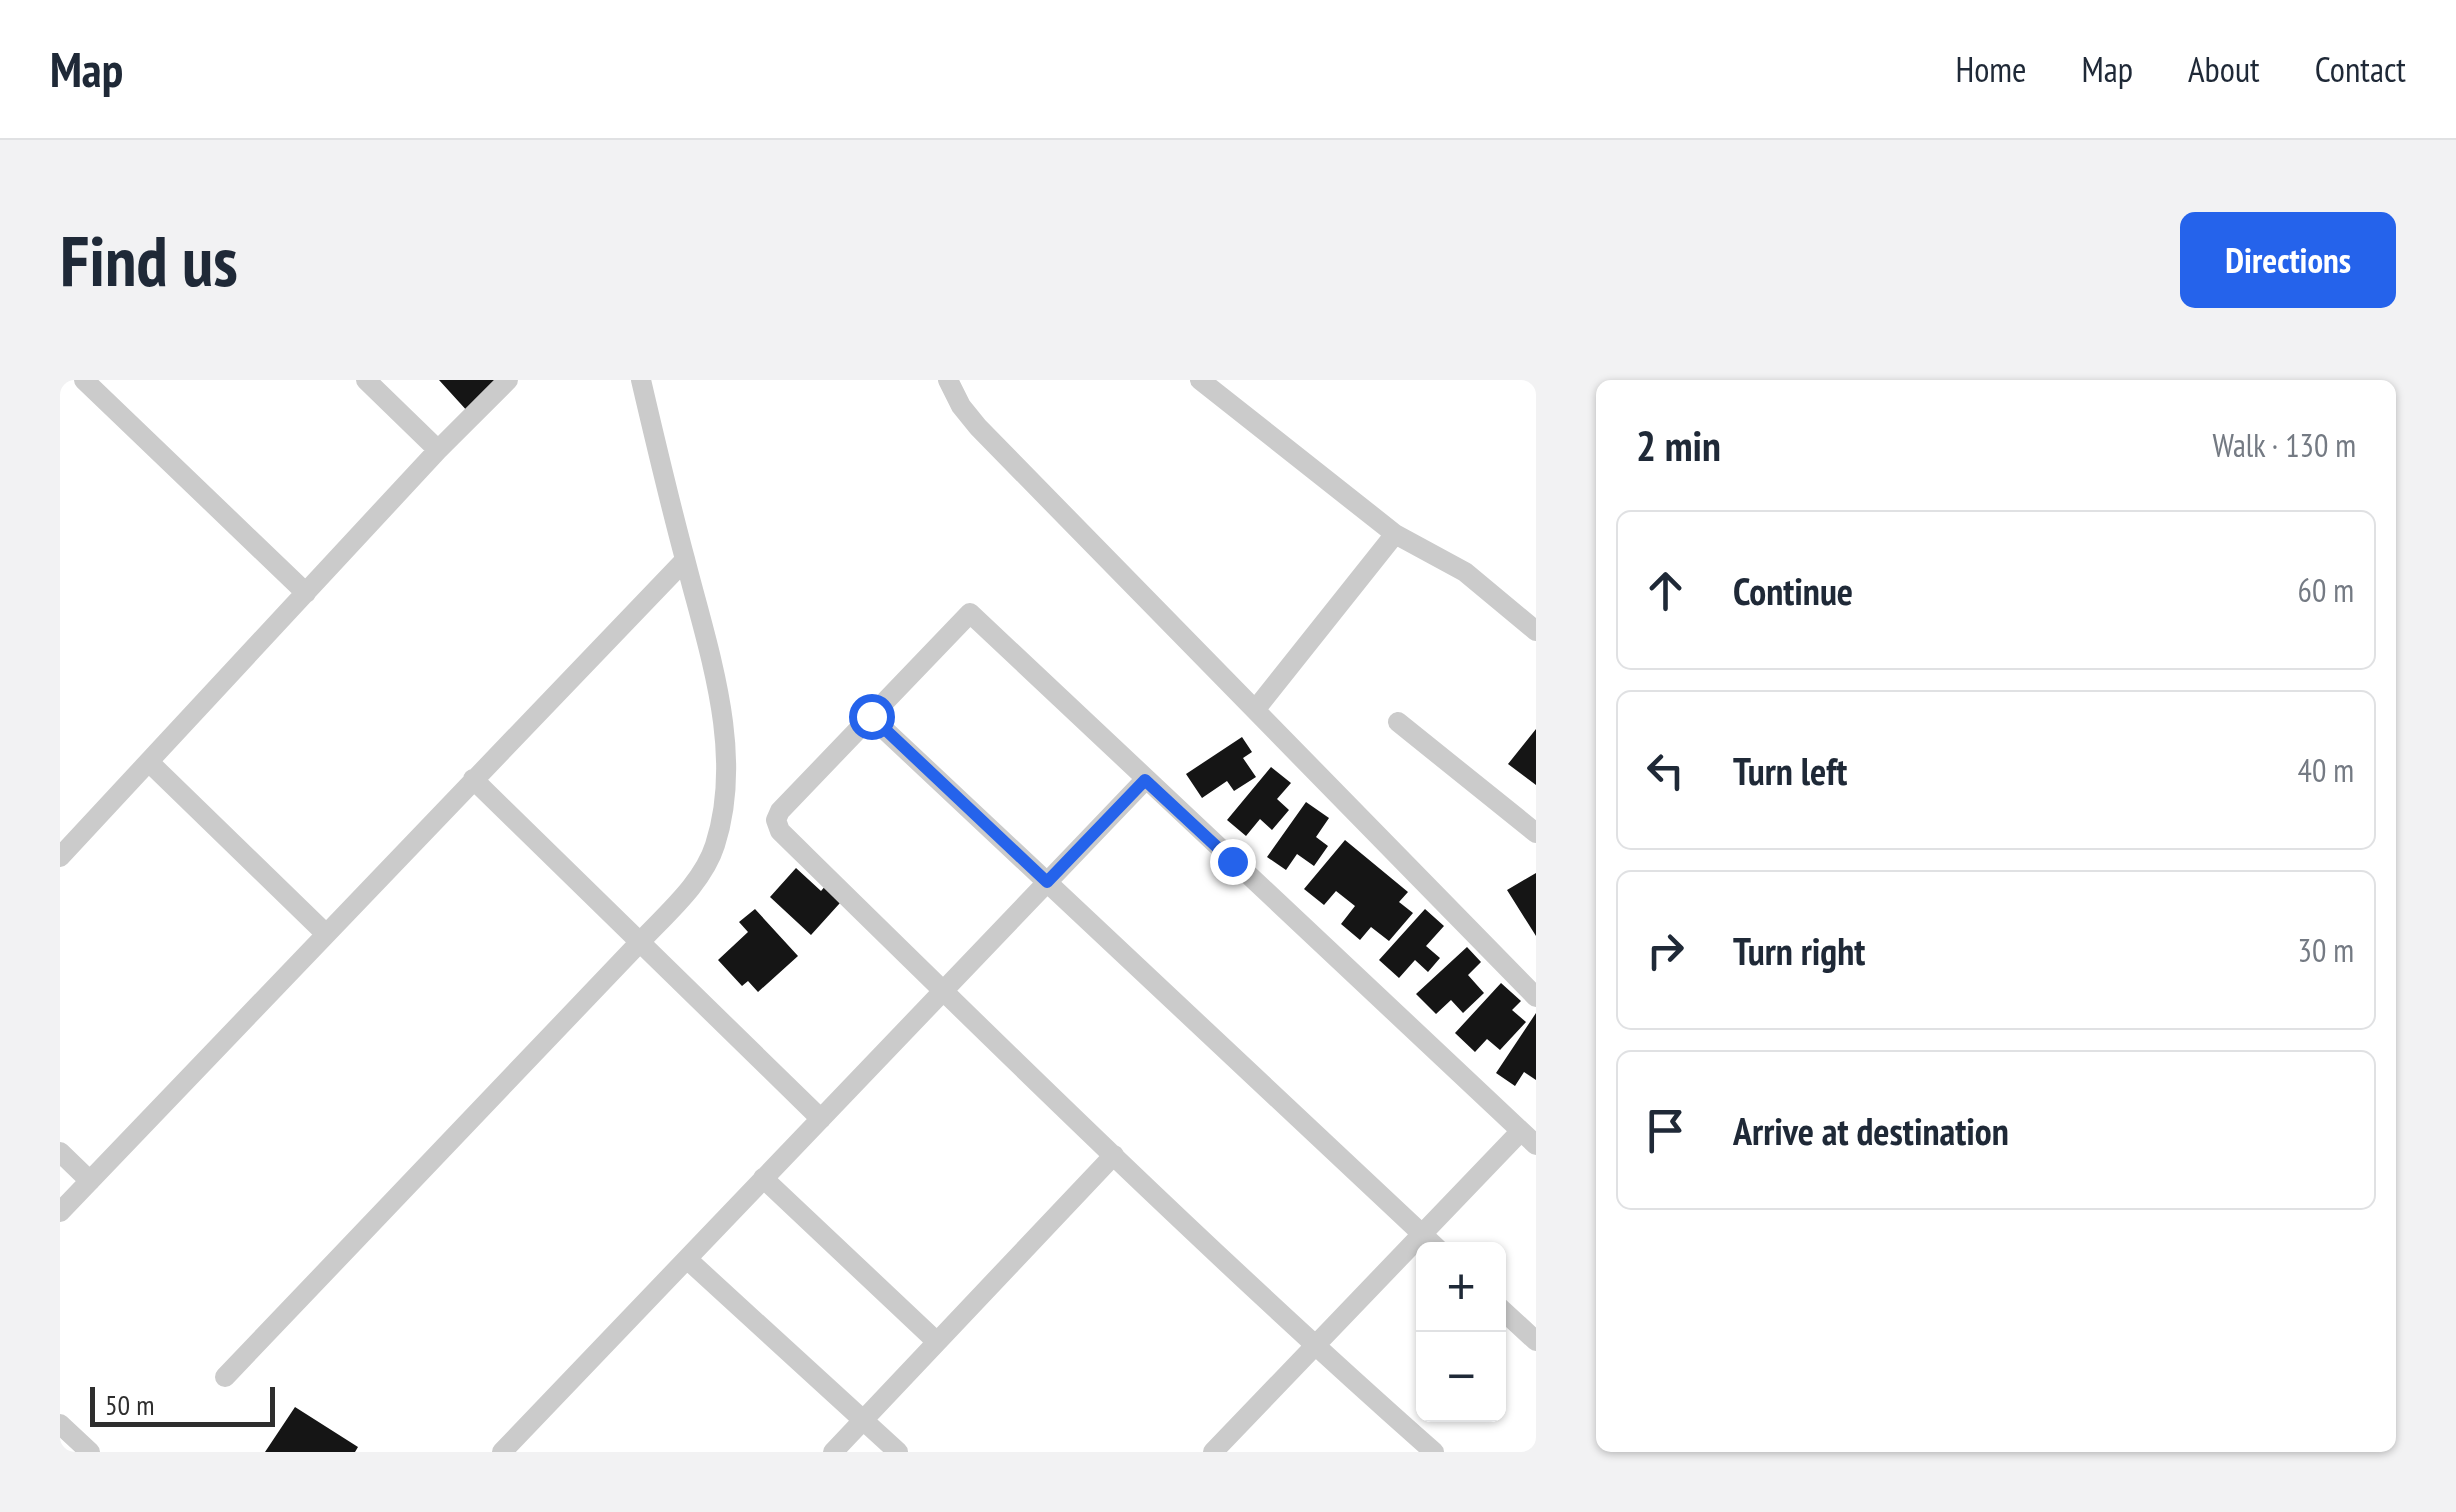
<!DOCTYPE html>
<meta charset="utf-8">
<style>
:root{--surface:#fff;--page:#f2f2f3;--text:#1f2937;--muted:#747a83;--line:#e0e1e3;--accent:#2563eb}
body{margin:0;font-family:"PT Sans Narrow",sans-serif;background:var(--page);color:var(--text)}
.controls{position:absolute;right:30px;bottom:30px;display:grid;overflow:hidden;border-radius:15px;box-shadow:0 2px 8px #0004}
.controls button{width:90px;height:90px;display:grid;place-items:center;padding:0;border:0;border-bottom:2px solid var(--line);background:var(--surface);color:var(--text);font:50px sans-serif}
.scale{position:absolute;left:30px;bottom:25px;width:185px;box-sizing:border-box;padding-left:10px;border:5px solid #2e2e2e;border-top:0;font-size:28px;line-height:35px;white-space:nowrap;color:#2e2e2e;-webkit-text-stroke:8px #fff;paint-order:stroke}
.stop{position:absolute;width:30px;height:30px;margin:-22px;border:8px solid #2563eb;border-radius:50%;background:#fff}
.stop.end{background:#2563eb;border-color:#fff;box-shadow:0 2px 10px #0008}
.list{margin:0;padding:0;list-style:none}
h2{display:flex;justify-content:space-between;align-items:center;height:130px;margin:0;padding:0 40px;font-size:42px}
h2 small{font-size:32px;font-weight:400;color:var(--muted)}
.list li{display:grid;grid-template-columns:65px 1fr auto;gap:30px;align-items:center;box-sizing:border-box;height:160px;margin:0 20px 20px;padding:0 20px;border:2px solid var(--line);border-radius:15px}
.list b{display:block;font-size:38px;white-space:nowrap}
.list em{font-size:32px;font-style:normal;color:var(--muted)}
.icon{flex:none;width:55px;height:55px;fill:none;stroke:currentColor;stroke-width:2;stroke-linecap:round;stroke-linejoin:round}
.map{position:relative;flex:none;width:1476px;height:1072px;overflow:hidden;border-radius:15px}
header{display:flex;align-items:center;gap:60px;box-sizing:border-box;height:140px;padding:0 50px;background:var(--surface);border-bottom:2px solid var(--line)}
header strong{font-size:48px}
nav{display:flex;gap:55px;margin-inline-start:auto;font-size:35px}
.intro{display:flex;align-items:center;justify-content:space-between;box-sizing:border-box;height:240px;padding:0 60px}
h1{margin:0;font-size:70px}
.button{padding:25px 45px;border-radius:15px;background:var(--accent);color:#fff;font-size:35px;font-weight:700}
main{display:flex;gap:60px;padding:0 60px}
aside{flex:1;background:var(--surface);border-radius:15px;box-shadow:0 2px 8px #0004}
.map>svg:first-child{display:block}
</style>
<header>
<strong>Map</strong>
<nav><a>Home</a><a>Map</a><a>About</a><a>Contact</a></nav>
</header>
<div class="intro"><h1>Find us</h1><a class="button">Directions</a></div>
<main>
<div class="map">
<svg width="1476" height="1072" viewBox="0 0 1476 1072">
<rect width="100%" height="100%" fill="#fff"/>
<path fill="#151515" d="M379 0H445L409 33Z
M1476 349V405L1448 384Z
M1182 357 1192 372 1183 378 1196 397 1174 411 1167 401 1142 418 1126 394Z
M1211 387 1231 403 1217 419 1229 430 1212 450 1200 439 1186 456 1167 440Z
M1246 422 1269 438 1256 457 1268 466 1254 486 1237 474 1226 490 1207 477Z
M1285 460 1348 512 1339 522 1353 533 1329 561 1311 547 1300 560 1281 544 1295 526 1276 511 1264 525 1244 509Z
M736 488 761 511 772 498 789 513 751 555 710 517Z
M1476 493V556L1447 510Z
M695 529 738 576 698 612 688 601 682 606 658 580 688 552 679 542Z
M1365 529 1384 546 1366 566 1380 578 1368 592 1355 580 1339 598 1319 580Z
M1407 567 1421 582 1408 595 1424 613 1403 633 1391 620 1376 634 1356 614Z
M1441 603 1461 621 1452 630 1466 642 1440 670 1427 659 1415 672 1395 653Z
M1476 633V700L1464 692 1455 706 1436 693Z
M235 1027 298 1067 295 1072H205Z"/>
<g fill="none" stroke-linecap="round" stroke-linejoin="round">
<path stroke="#cbcbcb" stroke-width="20" d="M24 0 246 213
M306 0 378 70
M888 0 901 26 918 47 1476 617
M1140 0 1335 154 1405 192 1476 251
M1195 330 1335 154
M811 337 1378 869
M1338 342 1476 453
M89 382 265 553
M413 399 761 739
M0 477 378 70 448 0
M0 772 30 801
M703 798 877 962
M0 832 625 180
M627 879 838 1072
M1438 926 1476 961
M165 997 580 562C606 534 643 503 655 465 685 372 648 270 625 179 609 120 595 60 581 0
M0 1044 30 1072
M442 1072 1085 400
M773 1072 1054 775
M1153 1072 1461 751
M1374 1072C1149 873 935 662 720 451L716 440 720 431 910 233 1476 765"/>
</g>
<g fill="none" stroke-linecap="round" stroke-linejoin="round">
<path stroke="#2563eb" stroke-width="12" d="M811 336 987 502 1085 400 1172 481"/>
</g>
</svg>
<div class="controls">
<button>+</button>
<button>−</button>
</div>
<div class="scale">50 m</div>
<div class="stop" style="left:811px;top:336px"></div>
<div class="stop end" style="left:1172px;top:481px"></div>
</div>
<aside>
<h2>2 min<small>Walk · 130 m</small></h2>
<ul class="list">
<li><svg class="icon" aria-label="ahead" viewBox="0 0 24 24"><path d="M12 20V5M6 11l6-6 6 6"/></svg><div><b>Continue</b></div><em>60 m</em></li>
<li><svg class="icon" aria-label="left" viewBox="0 0 24 24"><path d="M17 20v-9H6M10 6l-5 5 5 5"/></svg><div><b>Turn left</b></div><em>40 m</em></li>
<li><svg class="icon" aria-label="right" viewBox="0 0 24 24"><path d="M7 20v-9h11M14 6l5 5-5 5"/></svg><div><b>Turn right</b></div><em>30 m</em></li>
<li><svg class="icon" aria-label="arrive" viewBox="0 0 24 24"><path d="M6 21V4h12l-3 4 3 4H6"/></svg><div><b>Arrive at destination</b></div></li>
</ul>
</aside>
</main>
